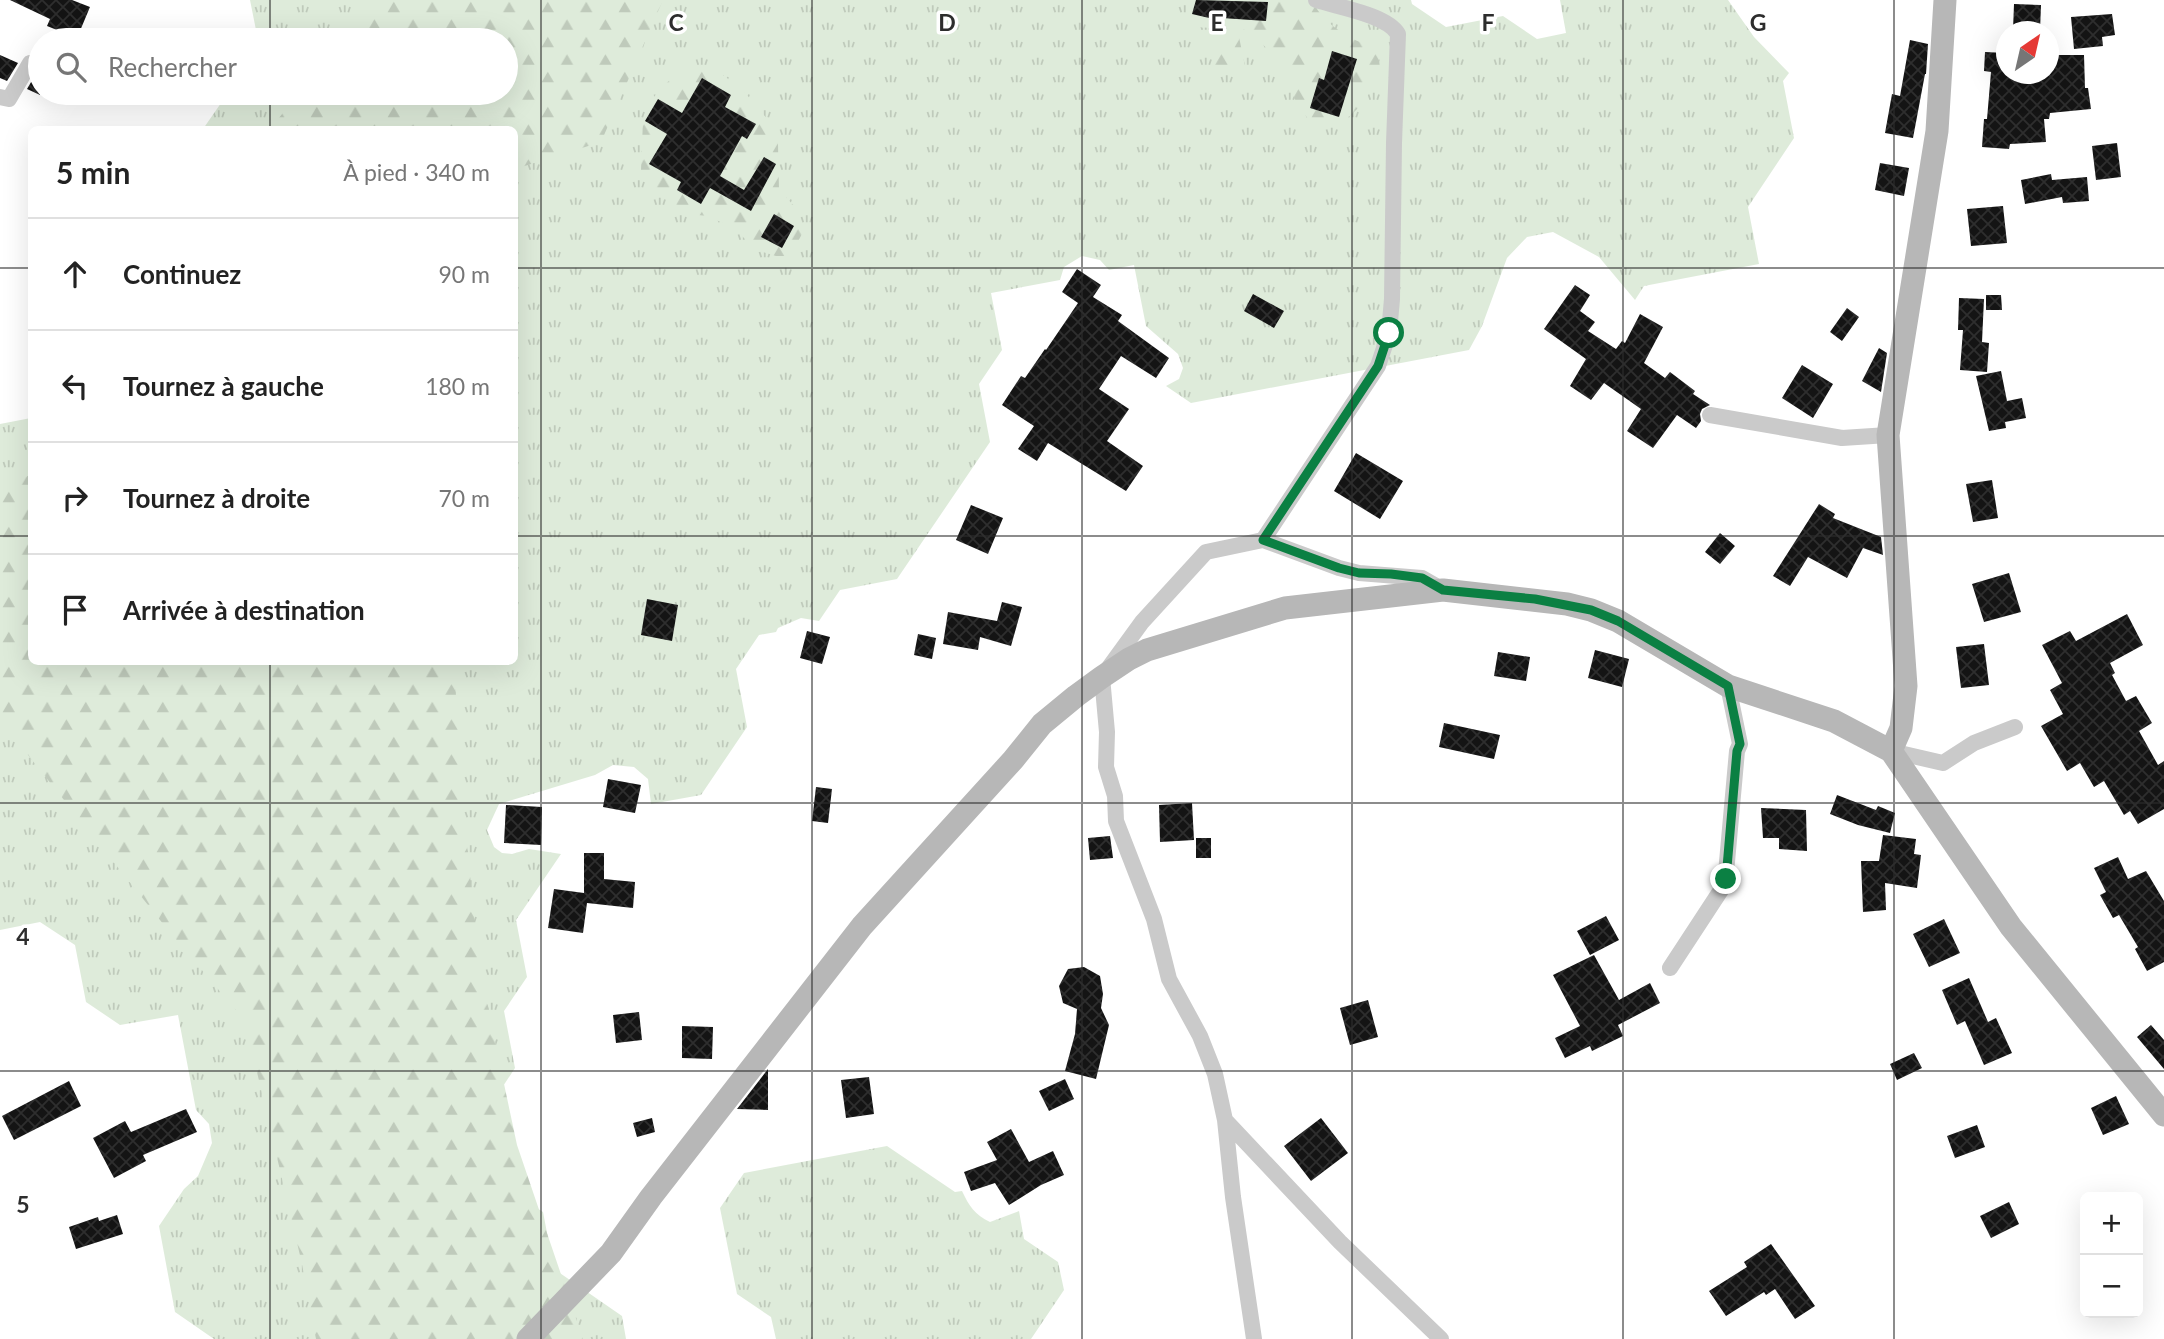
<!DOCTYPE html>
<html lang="fr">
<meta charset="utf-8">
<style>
:root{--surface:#fff;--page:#f6f6f6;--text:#222;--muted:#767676;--line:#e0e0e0}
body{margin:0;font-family:Lato,sans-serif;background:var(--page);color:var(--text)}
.controls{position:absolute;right:21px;bottom:21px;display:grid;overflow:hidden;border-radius:10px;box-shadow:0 7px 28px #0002}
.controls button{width:63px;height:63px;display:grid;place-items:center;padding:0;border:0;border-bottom:2px solid var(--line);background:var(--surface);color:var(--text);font:35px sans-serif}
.compass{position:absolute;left:1996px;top:21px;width:63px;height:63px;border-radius:50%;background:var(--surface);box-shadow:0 7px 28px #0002;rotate:34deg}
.stop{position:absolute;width:21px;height:21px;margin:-16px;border:5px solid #0b8043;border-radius:50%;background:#fff}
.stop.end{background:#0b8043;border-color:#fff;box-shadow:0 2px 7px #0008}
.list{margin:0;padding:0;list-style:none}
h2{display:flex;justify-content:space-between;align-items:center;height:91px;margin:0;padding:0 28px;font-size:30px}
h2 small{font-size:23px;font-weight:400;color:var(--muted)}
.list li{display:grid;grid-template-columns:46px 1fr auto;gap:21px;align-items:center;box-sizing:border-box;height:112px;padding:0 28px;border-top:2px solid var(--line)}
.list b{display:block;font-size:26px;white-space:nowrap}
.list em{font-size:23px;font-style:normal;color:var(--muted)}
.icon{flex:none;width:38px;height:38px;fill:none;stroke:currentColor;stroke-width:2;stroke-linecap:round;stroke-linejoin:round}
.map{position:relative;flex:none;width:2164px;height:1339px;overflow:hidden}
.search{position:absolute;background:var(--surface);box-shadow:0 7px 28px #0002;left:28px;top:28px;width:490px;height:77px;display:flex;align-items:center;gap:18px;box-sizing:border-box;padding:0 24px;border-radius:38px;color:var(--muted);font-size:26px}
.panel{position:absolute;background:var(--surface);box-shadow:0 7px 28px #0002;left:28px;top:126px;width:490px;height:539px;border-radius:10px}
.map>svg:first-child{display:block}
</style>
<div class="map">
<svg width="2164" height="1339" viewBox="0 0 2164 1339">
<defs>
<pattern id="grass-tufts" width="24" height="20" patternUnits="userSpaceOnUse" patternTransform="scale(1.75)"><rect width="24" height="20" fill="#deebda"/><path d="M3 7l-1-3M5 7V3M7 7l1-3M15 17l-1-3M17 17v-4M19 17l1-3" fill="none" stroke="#bfcabb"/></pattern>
<pattern id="forest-firs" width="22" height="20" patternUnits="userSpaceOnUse" patternTransform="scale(1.75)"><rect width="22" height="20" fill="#deebda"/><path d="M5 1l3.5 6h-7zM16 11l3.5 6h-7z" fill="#bfcabb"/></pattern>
<pattern id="building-cross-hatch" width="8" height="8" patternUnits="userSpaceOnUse" patternTransform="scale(1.75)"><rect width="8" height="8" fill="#141414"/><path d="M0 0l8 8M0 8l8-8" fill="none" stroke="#2e2e2e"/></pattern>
</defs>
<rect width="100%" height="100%" fill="#fff"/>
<path fill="url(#grass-tufts)" d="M250 0H1411L1412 4 1446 27 1503 16 1537 39 1566 33 1560 0H1728L1754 37 1789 73 1783 81 1794 138 1748 207 1759 264 1644 286 1635 300 1599 257 1553 232 1527 237 1507 258 1482 326 1469 350 1191 403 1166 386 1179 379 1183 368 1178 354 1146 326 1134 265 1109 270 1100 260 1082 256 1064 267 1060 280 991 293 1002 350 979 384 990 442 897 579 840 590 819 621 801 618 778 628 776 632 759 635 736 669 747 727 701 795 651 804 648 779 634 767 613 765 595 775 499 804 487 830 494 847 502 853 512 854 529 849 561 854 516 920 527 977 504 1011 515 1068 492 1103 508 1189 543 1212 554 1269 622 1316 626 1339H214L175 1312 159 1226 184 1189 198 1176 212 1143 209 1124 196 1110 178 1015 120 1025 86 1002 75 945 40 922 0 930V424L31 418 32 662H514V130L203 129 228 93H506V40H258Z
M887 1146 955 1192 962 1191C969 1206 975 1215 990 1222L1019 1211 1024 1239 1058 1262 1064 1290 1031 1339H776L771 1317 737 1294 720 1208 744 1173Z"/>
<path fill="url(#forest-firs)" d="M374 0H663L601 142 515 169 514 130 270 129 299 93H506V40H340Z
M1187 0H1313C1317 17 1344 36 1360 42 1365 44 1371 44 1377 44L1380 68 1378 78 1363 103 1350 116 1325 129C1298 123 1287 75 1271 54 1265 45 1255 38 1247 30L1195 27 1186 23Z
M1239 37 1245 66 1216 71 1211 42Z
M692 69 720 73 742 89 773 126 778 145 779 190 799 211 803 232 794 249 787 256H776L756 250 735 229 708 216 688 214 644 179 641 170 643 120 647 107 659 90 674 76Z
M31 474 32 662H454L462 798 480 971 517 1145 583 1339H316L302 1264 245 1021 168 930 0 720V492Z"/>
<path fill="url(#building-cross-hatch)" d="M10 0H72L90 7 77 38 47 26 50 19Z
M1196 0 1268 2 1266 21 1222 18V21L1192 14Z
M2014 4 2041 5 2040 31 2013 30Z
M2112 14 2115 35 2102 37 2103 46 2074 49 2071 17Z
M1910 40 1928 44 1926 74H1925L1913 138 1885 133 1892 94 1900 96Z
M1332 51 1357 59 1339 117 1310 108 1319 78 1324 80Z
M1985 52 2006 53V74H2048V55H2084L2085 88H2088L2091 109 2050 113 2049 119H2044L2046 142 2010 144 2009 149 1982 147 1984 119H1987L1991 72 1984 71Z
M0 55 18 63 7 81 0 78Z
M37 72 40 73V95L27 89Z
M702 78 731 95 725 107 756 124 747 139 742 136 720 176 744 190 764 157 776 164 751 211 710 188 701 204 677 190 681 182 649 164 667 134 645 121 658 99 682 113Z
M2117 143 2121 177 2096 180 2092 146Z
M1880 163 1909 168 1904 196 1875 190Z
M2051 174 2052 180 2087 177 2089 201 2063 203 2062 197 2025 204 2021 180Z
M2003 206 2007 243 1971 246 1967 209Z
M774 214 794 226 782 248 761 237Z
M1077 269 1101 285 1093 297 1122 315 1118 321 1169 358 1156 378 1121 356 1099 389 1129 409 1107 441 1143 466 1126 491 1048 443 1037 461 1018 449 1034 426 1002 405 1021 376 1025 378 1045 349 1046 350 1078 303 1062 292Z
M1575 285 1590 295 1580 311 1595 322 1588 331 1616 349 1622 341 1625 343 1640 314 1663 327 1644 363 1665 378 1670 372 1695 391 1693 394 1710 405 1702 409 1700 414 1701 421 1696 428 1677 415 1653 448 1627 431 1641 409 1604 383 1591 400 1570 386 1586 359 1544 329Z
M1253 294 1284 311 1274 328 1244 311Z
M1986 295H2001L2002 310H1986Z
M1959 298 1984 299 1982 342 1989 343 1987 372 1960 370 1963 330H1958Z
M1847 308 1859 317 1842 341 1830 332Z
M1879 348 1887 353 1881 392 1862 381Z
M1802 365 1833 384 1813 418 1782 398Z
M2001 371 2007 401 2022 398 2026 418 2005 422 2006 428 1989 431 1976 376Z
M1356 453 1403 481 1380 519 1334 491Z
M1992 480 1998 518 1973 522 1966 484Z
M1819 504 1835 514 1833 518 1881 537 1883 555 1863 548 1847 578 1808 557 1790 586 1773 576Z
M971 505 1003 518 988 554 956 540Z
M1720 533 1735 546 1720 564 1705 552Z
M2009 573 2021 612 1984 622 1972 584Z
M647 599 678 605 672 641 641 635Z
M1002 602 1022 607 1011 646 980 637 978 650 943 644 948 612 997 621Z
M2127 614 2143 645 2110 663 2115 673 2112 675 2126 701 2136 696 2152 723 2139 731 2158 765 2164 761V809L2138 824 2130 811 2124 815 2104 781 2094 787 2080 763 2067 771 2041 726 2063 714 2050 690 2062 683 2042 645 2070 631 2076 641Z
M807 631 830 637 822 664 800 658Z
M918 634 936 638 932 659 914 655Z
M1984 644 1989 685 1961 688 1956 647Z
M1595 650 1629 659 1622 687 1588 678Z
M1498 652 1530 657 1526 681 1494 676Z
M1444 723 1500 735 1494 759 1439 747Z
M608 779 641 785 635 813 603 807Z
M816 787 832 789 828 823 812 821Z
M1837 795 1876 810 1878 806 1895 813 1890 833 1858 825 1830 814Z
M1192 803 1194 840 1160 842 1159 805Z
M506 805 542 807 541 845 504 843Z
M1761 808 1806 810 1807 851 1779 849V838H1763Z
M1883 835 1916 839 1914 854 1921 855 1917 888 1885 883 1886 910 1863 912 1861 861H1879Z
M1110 836 1113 858 1090 860 1088 838Z
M1196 838H1211V858H1196Z
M584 853H604V879L635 882 633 908 587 903 583 933 548 928 554 889 584 893Z
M2118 857 2128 879 2146 871 2164 901V962L2147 971 2135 949 2138 947 2119 915 2113 918 2100 895 2106 892 2094 868Z
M1606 916 1619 940 1590 955 1577 931Z
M1944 919 1960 953 1929 967 1913 934Z
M1594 955 1619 1000 1650 983 1660 1003 1618 1025 1623 1036 1592 1051 1590 1046 1565 1058 1555 1038 1580 1026 1553 975Z
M1084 967 1100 976 1103 994 1101 1008 1109 1025 1096 1079 1065 1071 1075 1034 1077 1009 1063 1003 1059 986 1068 969Z
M1969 978 1988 1022 1996 1018 2012 1053 1984 1065 1965 1021 1957 1025 1942 990Z
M1368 1000 1378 1037 1350 1045 1340 1008Z
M639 1012 642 1040 616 1043 613 1015Z
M2151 1025 2164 1040V1069L2137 1037Z
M682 1026 713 1027 712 1059 682 1058Z
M1914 1053 1922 1068 1897 1080 1890 1064Z
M768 1069V1110L737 1109Z
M869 1077 874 1114 846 1118 841 1080Z
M1065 1079 1074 1099 1049 1111 1039 1091Z
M69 1081 81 1106 14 1140 2 1116Z
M2116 1096 2129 1124 2103 1135 2091 1108Z
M186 1109 197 1132 143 1155 146 1161 114 1178 93 1138 125 1121 131 1132Z
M652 1118 655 1132 637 1137 633 1123Z
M1321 1118 1348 1153 1311 1181 1284 1146Z
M1977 1125 1985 1147 1955 1158 1947 1136Z
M1011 1129 1029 1162 1053 1151 1064 1175 1041 1185 1009 1205 995 1183 971 1191 964 1172 997 1160 987 1142Z
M2009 1202 2019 1224 1991 1238 1980 1216Z
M117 1215 123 1234 76 1249 69 1227 98 1217 99 1221Z
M1771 1244 1815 1306 1795 1319 1775 1289 1766 1295 1764 1292 1726 1316 1709 1291 1747 1267 1744 1262Z"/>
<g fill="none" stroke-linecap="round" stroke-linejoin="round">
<path stroke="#cacaca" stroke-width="16" d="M0 97 9 99 30 63
M1710 415 1842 438 1888 435
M1263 540 1378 366 1389 333 1392 299 1394 143 1398 34C1387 15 1338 7 1316 0
M1891 751 1943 763 1974 743 2015 727
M1670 968 1725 884 1737 751 1740 744 1728 686
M1225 1120 1340 1242 1441 1339
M1254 1339 1233 1197 1225 1120 1215 1074 1200 1036 1169 979 1154 919 1116 821 1115 796 1106 767 1107 732 1102 677 1142 622 1206 552 1263 540 1339 568 1359 573 1422 578 1443 590"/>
<path stroke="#b7b7b7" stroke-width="23" d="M1891 751 1901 728 1906 686 1888 435 1937 131 1945 0
M528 1339 611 1253 651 1197 862 926 1013 760 1042 724 1076 696 1102 677 1129 659 1147 650 1285 608 1443 590 1567 604 1591 610 1618 621 1728 686 1834 721 1891 751 2011 927 2164 1115"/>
</g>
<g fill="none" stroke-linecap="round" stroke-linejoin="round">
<path stroke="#0b8043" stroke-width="9" d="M1389 333 1378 366 1263 540 1339 568 1359 573 1391 574 1422 578 1443 590 1535 599 1591 610 1618 621 1728 686 1740 744 1737 751 1726 879"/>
</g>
<path fill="none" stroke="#2d2d2d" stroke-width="2" stroke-opacity="0.55" d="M270 0V40M541 0V1339M812 0V1339M1082 0V1339M1352 0V1339M1623 0V1339M1894 0V1339M270 93V130M0 268H32M514 268H2164M0 536H32M514 536H2164M270 662V1339M0 803H2164M0 1071H2164"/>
<g font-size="23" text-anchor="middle" font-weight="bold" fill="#2d2d2d" stroke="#fff" stroke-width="7" stroke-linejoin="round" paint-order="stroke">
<text x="676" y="31">C</text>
<text x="947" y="31">D</text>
<text x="1217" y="31">E</text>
<text x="1488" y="31">F</text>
<text x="1758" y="31">G</text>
<text x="23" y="945">4</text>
<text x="23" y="1213">5</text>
</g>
</svg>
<div class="controls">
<button>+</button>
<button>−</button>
</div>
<svg class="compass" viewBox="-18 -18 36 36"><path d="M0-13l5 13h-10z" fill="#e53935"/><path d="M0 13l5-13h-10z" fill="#767676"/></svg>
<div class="stop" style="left:1389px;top:333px"></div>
<div class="stop end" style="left:1726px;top:879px"></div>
<div class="search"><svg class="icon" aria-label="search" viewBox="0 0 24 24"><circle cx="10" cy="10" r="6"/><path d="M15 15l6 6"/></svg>Rechercher</div>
<section class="panel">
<h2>5 min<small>À pied · 340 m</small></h2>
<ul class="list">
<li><svg class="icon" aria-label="ahead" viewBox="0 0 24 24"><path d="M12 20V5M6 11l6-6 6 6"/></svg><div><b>Continuez</b></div><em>90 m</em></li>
<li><svg class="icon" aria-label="left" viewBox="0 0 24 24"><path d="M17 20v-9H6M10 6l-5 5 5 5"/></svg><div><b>Tournez à gauche</b></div><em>180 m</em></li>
<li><svg class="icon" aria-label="right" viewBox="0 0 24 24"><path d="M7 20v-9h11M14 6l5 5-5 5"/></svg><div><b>Tournez à droite</b></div><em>70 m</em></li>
<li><svg class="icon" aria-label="arrive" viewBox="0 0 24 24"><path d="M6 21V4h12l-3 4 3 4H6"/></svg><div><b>Arrivée à destination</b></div></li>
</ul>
</section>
</div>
